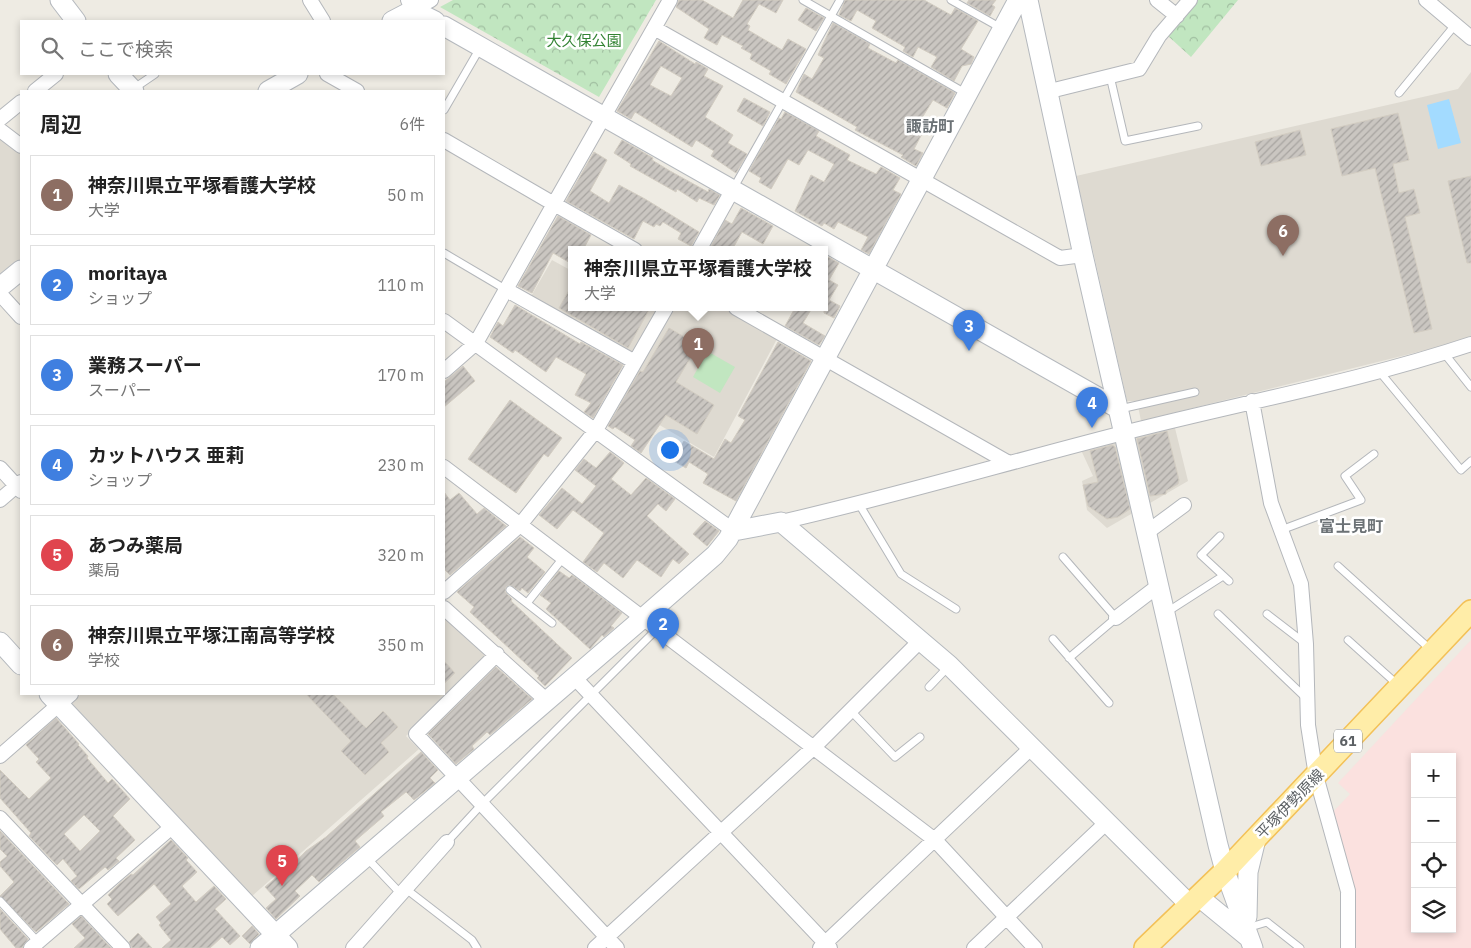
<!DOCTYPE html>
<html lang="ja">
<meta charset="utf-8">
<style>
:root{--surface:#fff;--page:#f6f6f6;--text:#222;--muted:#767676;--line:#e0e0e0;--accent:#eb342d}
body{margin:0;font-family:"IBM Plex Sans","Noto Sans JP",sans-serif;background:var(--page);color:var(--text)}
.controls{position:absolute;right:15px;bottom:15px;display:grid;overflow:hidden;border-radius:0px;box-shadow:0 2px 8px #0003}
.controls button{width:45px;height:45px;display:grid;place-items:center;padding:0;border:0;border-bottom:1px solid var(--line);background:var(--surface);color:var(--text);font:25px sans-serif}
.you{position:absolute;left:669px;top:449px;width:18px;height:18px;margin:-12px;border:4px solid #fff;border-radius:50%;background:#1a73e8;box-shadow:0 0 0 8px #1a73e833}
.badge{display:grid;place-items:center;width:32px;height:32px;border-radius:50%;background:var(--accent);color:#fff;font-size:16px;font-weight:700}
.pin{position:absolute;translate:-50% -41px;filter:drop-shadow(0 1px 2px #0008)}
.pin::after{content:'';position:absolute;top:26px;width:18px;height:15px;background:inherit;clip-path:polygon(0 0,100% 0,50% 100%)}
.popup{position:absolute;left:568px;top:246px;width:260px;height:65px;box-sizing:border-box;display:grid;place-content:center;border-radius:0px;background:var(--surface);filter:drop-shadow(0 1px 4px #0005);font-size:16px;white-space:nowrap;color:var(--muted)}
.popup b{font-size:19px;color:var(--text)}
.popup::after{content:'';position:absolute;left:50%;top:100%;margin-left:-10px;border:10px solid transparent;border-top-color:var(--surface)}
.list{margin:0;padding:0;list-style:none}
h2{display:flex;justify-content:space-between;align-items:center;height:65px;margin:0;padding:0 20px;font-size:21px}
h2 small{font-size:16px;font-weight:400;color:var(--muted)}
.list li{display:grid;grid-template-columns:32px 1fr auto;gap:15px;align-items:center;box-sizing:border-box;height:80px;margin:0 10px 10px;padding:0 10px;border:1px solid var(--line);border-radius:0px}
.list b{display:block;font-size:19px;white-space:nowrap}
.list p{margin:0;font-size:16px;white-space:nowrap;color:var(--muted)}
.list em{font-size:16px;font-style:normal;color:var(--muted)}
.icon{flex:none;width:28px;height:28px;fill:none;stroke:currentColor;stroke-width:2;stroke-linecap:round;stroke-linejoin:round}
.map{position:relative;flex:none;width:1471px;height:948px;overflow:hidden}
.search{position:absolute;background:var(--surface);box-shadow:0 2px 8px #0003;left:20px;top:20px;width:425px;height:55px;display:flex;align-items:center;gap:12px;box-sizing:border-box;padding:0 18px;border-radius:0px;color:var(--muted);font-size:19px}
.panel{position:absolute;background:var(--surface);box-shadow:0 2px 8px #0003;left:20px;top:90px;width:425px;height:605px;border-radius:0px}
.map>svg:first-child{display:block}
</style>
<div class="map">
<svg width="1471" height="948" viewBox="0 0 1471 948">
<defs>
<pattern id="park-crowns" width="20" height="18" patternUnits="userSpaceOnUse" patternTransform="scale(1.25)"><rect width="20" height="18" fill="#c1e6c0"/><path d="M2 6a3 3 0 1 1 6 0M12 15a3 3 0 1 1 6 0" fill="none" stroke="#a0bea0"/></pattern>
<pattern id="building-hatch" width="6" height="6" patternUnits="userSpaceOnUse" patternTransform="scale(1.25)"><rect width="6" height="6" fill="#cac6c1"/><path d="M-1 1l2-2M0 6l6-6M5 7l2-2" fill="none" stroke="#a7a4a0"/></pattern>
</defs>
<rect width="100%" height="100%" fill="#eeebe3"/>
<path fill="#dedad1" d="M1471 72V336L1438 347 1141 421 1137 401H1127L1076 176 1458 89Z
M0 136 21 152V259L0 276Z
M552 260 572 271V308H661L634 353 630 354 530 298Z
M670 308H725L778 337 714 457 617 400Z
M1174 424 1188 481 1107 528 1087 510 1082 481 1093 476 1081 450Z
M444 617 484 653 487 658 406 736 419 749 251 897 73 708 72 702 81 694H444Z"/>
<path fill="#fbe1df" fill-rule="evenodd" d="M1471 640V948H1352L1333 812 1350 794 1338 783ZM1415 757H1452V929H1415Z"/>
<path fill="#c1e6c0" d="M707 351 735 367 720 393 693 377Z"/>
<path fill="url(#park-crowns)" d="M453 0H656L599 97 440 7Z
M1198 0H1238L1191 57 1167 35Z"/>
<path fill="#a3dbff" d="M1449 99 1461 143 1438 149 1427 105Z"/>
<path fill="url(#building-hatch)" stroke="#d3cdc2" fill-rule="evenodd" d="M679 0H702L733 18 743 0H783L776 13 759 4 747 24 750 26 748 30 782 50 788 39 806 49 786 84 769 74 771 71 750 59 752 54 741 48 743 46 722 35 717 45 704 38 709 29 676 7Z
M845 0H924L951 15 955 8 978 21 961 49 974 57 971 64 962 66 954 81 931 67 937 57 918 47 913 57 903 51 905 47 872 28 876 21 857 10 851 21 839 15Z
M969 0H996L992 5 995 7 990 16 967 3Z
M806 8 824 18 816 31 798 20Z
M833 23 870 44 868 48 896 63 898 60 955 93 947 108 933 100 917 126 924 130 914 149 923 153 916 166 901 157 903 155 855 130 857 127 796 92 804 74 812 79 824 58 818 55Z
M659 41 695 64 696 62 708 69 704 76 723 86 705 117 733 135 728 143 747 154 736 173 711 156 714 151 696 140 692 147 635 112 631 119 617 111ZM661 66 682 78 671 96 650 85Z
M744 98 770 112 763 126 737 111Z
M785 112 819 131 816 136 850 155 847 160 876 174 881 167 900 178 893 190 901 194 869 254 861 250 868 237 838 222 834 229 824 223 822 226 795 211 811 175 824 182 834 164 808 150 799 165 788 159 771 189 759 182 761 178 749 171 779 118 781 119Z
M1398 113 1409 160 1393 164 1399 193 1414 189 1420 213 1405 217 1432 329 1414 333 1375 168 1342 176 1331 129Z
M1300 130 1306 155 1261 166 1255 142Z
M622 140 653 158 652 160 670 171 708 192 709 189 720 195 714 205 699 198 697 202 677 189 676 192 630 166 631 164 614 153Z
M594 152 607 160 590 191 609 203 619 185 645 199 699 232 691 246 678 239 681 233 663 222 660 226 656 224 654 227 643 221 634 239 566 201Z
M1471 176V263H1467L1448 181Z
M741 208 773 226 763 244 742 232 732 250H709L725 220 732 224Z
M558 216 591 235 583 250H572V264L553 253 532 293 518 286Z
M824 255 839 263 829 280 838 285 829 300 840 306 834 318 824 313Z
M572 285V308H650L628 348 559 308Z
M515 305 580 344 581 342 623 365 593 418 584 412 591 403 575 395 586 374 556 357 546 372 515 350 513 353 490 337 498 322 503 326Z
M795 308H812L803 323 825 336 819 345 785 326Z
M669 328 698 345 676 382 714 405 697 434 666 415 641 453 631 446 635 440 615 427 613 429 608 426 640 371 643 372Z
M778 342 811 361 736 501 703 483 708 474 689 462 686 468 672 460 684 441 714 459 725 439 731 443 745 420 738 416Z
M463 366 475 381 444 407V382Z
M510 400 562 438 548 457 544 454 516 493 468 459Z
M1167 431 1179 480 1178 484 1166 491V494L1150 496 1137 439Z
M1112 445 1115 447 1130 509 1118 517 1107 519 1088 506 1083 485 1098 482 1090 451Z
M610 452 624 463 611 479 631 495 646 478 675 499 666 511 658 504 647 516 689 554 679 564 673 559 661 577 637 560 623 578 604 563 597 572 583 562 604 533 573 510 557 529 539 515 562 488 582 504 596 486 575 470 584 459 596 468Z
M444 492 450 500 459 493 477 514 484 508 506 526 450 575 444 569Z
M705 521 719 531 707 546 693 534Z
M520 537 534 548 527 557 545 572 528 593 522 588 520 591 510 585 506 587 505 592 512 599 511 601 572 658 545 686 537 678 539 676 470 612 474 607 457 592Z
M559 571 569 578 572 575 622 613 611 626 614 628 604 637 602 635 590 649 546 609 551 603 540 595Z
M444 661 455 673 444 684Z
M496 667 532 699 490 735 487 732 472 746 474 749 456 764 428 734Z
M306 694H333L366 728 383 711 398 727 381 743 389 752 365 775 341 751 351 741Z
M56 718 79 744 78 745 88 756 87 758 108 783 112 779 130 799 113 816 135 840 116 858 119 861 108 870 105 867 79 889 71 881 77 876 63 859 57 865 29 836 31 833 0 798V770L29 799 51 778 36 762 39 759 26 745ZM84 815 100 831 80 851 64 834Z
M421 752 438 770 430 778 435 783 414 800 406 792 381 812 384 816 355 841 360 847 319 882 312 875 295 891 300 896 276 919 266 908 276 899 265 887 279 875 281 877 306 851 326 837Z
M0 831 69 904 36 932 0 896 14 882 0 866V862L7 856 0 849Z
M171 840 188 858 186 860 197 872 182 886 196 902 214 886 226 899 215 909 240 936 230 945 222 937 210 948H162L171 940 159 925 161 923 156 917 171 904 154 884 118 916 107 904 112 899 108 895 119 884 131 874 133 875Z
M0 909 28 939 22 948H16L0 929Z
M81 916 111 948H74L85 938 72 924Z
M252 926 259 934 250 944 242 936Z
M138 933 152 948H132L129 942Z"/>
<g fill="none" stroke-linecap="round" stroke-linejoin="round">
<g stroke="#b4b7bb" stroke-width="9">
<path id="lane" d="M803 0 967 94
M951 0 1001 28
M1110 76 1125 141 1198 126
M133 89 155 74
M1399 93 1455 25
M444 110 480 48
M733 189 840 0
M444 253 505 289
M1444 353 1471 387
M1379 371 1461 470 1471 461
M1120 409 1195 392
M859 504 901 574 956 609
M1281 530 1361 500 1345 476 1374 454
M1220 536 1201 555 1229 581
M1063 557 1116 618 1069 658
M1338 566 1431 650
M510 590 552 623
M527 603 563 558
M1167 612 1223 576
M1218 614 1307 699
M1267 614 1306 644
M1053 639 1109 703
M1348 640 1398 685
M929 687 948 667
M850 710 895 757 920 737
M447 842 482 804 657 629
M366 857 401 894
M406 889 472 940 477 948
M0 901 38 942
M1247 928 1267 922 1300 948"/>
</g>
<g stroke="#b4b7bb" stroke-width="16">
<path id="street" d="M310 0 323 21
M408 0 413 10 431 0
M1157 0 1177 16
M1426 0 1471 38
M654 28 1060 258 1083 255
M327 74 357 91
M35 91 56 74
M1046 92 1139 69 1159 36 1190 0
M0 119 21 102
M0 130 21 146
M444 140 554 204 670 0
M699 250 733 189
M505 289 635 362
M0 294 21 317
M736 308 1009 463
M444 321 734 531
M444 371 476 343 554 204 635 250
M1252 401 1271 503 1301 584 1306 644 1308 725 1316 776 1348 891V948
M444 467 935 840 1035 948
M0 468 21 491
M0 500 21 482
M781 522C900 495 1016 460 1135 430 1246 402 1363 380 1471 344
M1146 533 1184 505
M444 592 520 525 596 430 666 308
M444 608 546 700
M1116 618 1158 586
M497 654 416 734 617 948
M573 676 830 948
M0 756 71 694
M0 818 123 948
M31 948 173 826
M353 948 447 842
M595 948 814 747 921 640
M820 948 1032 747
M974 948 1107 822"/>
</g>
<g stroke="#b5b9be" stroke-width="21">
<path id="secondary" d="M60 0 76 21
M1028 0 1083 255 1218 845 1225 871 1253 948
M392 21 413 10 435 21
M444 26 1119 409
M118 74 134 91
M268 91 298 74
M0 287 21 270
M734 531 781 522 949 665 1190 905
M0 642 21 665
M49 694 288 948
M1199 897 1249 938
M1247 917 1248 872 1256 839
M260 948 643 618 715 555 728 539 1018 0"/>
</g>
<g stroke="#f3c158" stroke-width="24">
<path id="primary" d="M1145 948 1225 871 1471 611"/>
</g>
<use href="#lane" stroke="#fff" stroke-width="7"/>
<use href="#street" stroke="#fff" stroke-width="14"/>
<use href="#secondary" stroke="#fff" stroke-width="19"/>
<use href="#primary" stroke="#ffeda8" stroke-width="21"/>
</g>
<g text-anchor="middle" stroke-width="5" stroke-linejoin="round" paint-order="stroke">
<rect fill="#fff" stroke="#8d9092" stroke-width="1" x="1334" y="729.5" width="28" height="23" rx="4"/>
<g font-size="14" font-weight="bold" fill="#5c6064">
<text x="1348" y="746">61</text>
</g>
<g font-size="15" fill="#338334" stroke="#fff">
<text x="584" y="46">大久保公園</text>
</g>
<g font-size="15" fill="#5c6064" stroke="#fff">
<text transform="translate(1290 804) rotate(-46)" y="5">平塚伊勢原線</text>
</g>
<g font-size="16" font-weight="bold" fill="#6c7276" stroke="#fff">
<text x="930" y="132">諏訪町</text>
<text x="1351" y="532">富士見町</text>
</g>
</g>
</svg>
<div class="controls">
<button>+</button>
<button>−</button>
<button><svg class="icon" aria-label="locate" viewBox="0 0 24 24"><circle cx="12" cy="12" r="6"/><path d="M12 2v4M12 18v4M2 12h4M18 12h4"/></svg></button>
<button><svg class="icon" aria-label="layers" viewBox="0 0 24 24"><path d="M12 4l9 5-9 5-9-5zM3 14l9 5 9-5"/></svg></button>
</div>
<div class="you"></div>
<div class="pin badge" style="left:698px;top:369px;background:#8d6e63">1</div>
<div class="popup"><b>神奈川県立平塚看護大学校</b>大学</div>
<div class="pin badge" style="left:663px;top:649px;background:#3f7fe0">2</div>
<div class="pin badge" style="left:969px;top:351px;background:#3f7fe0">3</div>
<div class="pin badge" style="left:1092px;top:428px;background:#3f7fe0">4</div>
<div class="pin badge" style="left:282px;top:886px;background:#e0444e">5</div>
<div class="pin badge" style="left:1283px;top:256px;background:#8d6e63">6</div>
<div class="search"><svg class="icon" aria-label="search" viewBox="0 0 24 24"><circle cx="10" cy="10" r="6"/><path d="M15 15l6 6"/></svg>ここで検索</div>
<section class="panel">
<h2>周辺<small>6件</small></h2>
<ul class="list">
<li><span class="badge" style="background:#8d6e63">1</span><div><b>神奈川県立平塚看護大学校</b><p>大学</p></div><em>50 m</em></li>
<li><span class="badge" style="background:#3f7fe0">2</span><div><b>moritaya</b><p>ショップ</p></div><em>110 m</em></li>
<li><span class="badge" style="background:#3f7fe0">3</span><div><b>業務スーパー</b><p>スーパー</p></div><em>170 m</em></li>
<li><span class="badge" style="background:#3f7fe0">4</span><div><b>カットハウス 亜莉</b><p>ショップ</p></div><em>230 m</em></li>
<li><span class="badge" style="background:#e0444e">5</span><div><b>あつみ薬局</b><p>薬局</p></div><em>320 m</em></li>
<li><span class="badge" style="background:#8d6e63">6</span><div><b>神奈川県立平塚江南高等学校</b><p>学校</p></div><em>350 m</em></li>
</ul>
</section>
</div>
